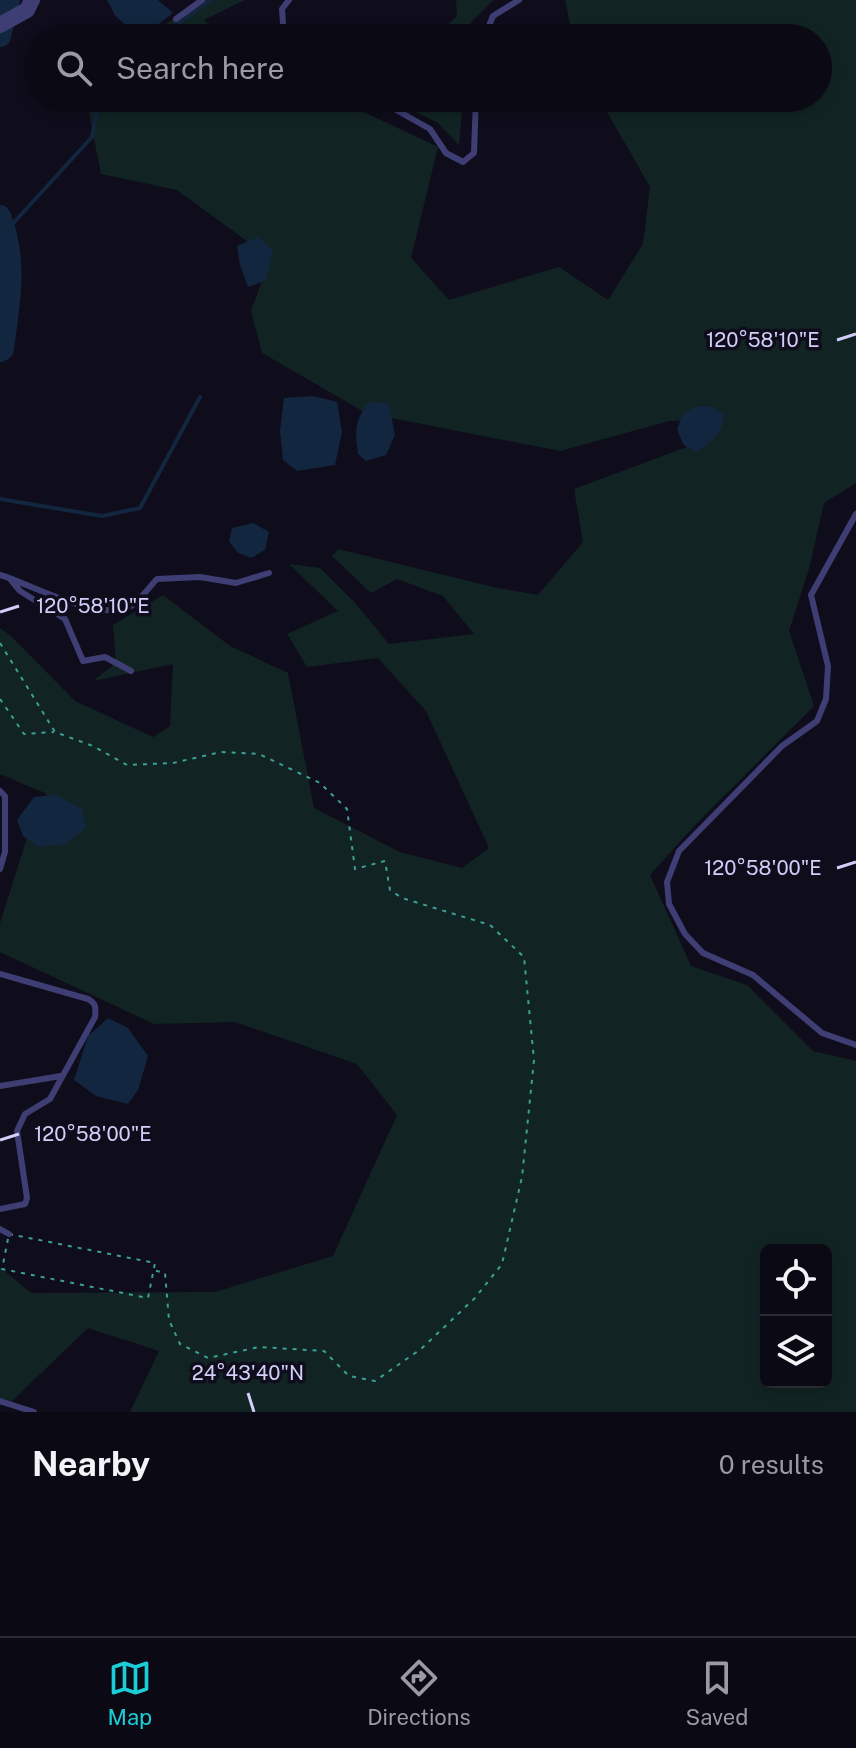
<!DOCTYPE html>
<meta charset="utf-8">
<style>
:root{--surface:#0b0a14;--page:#14131d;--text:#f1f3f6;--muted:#9a9aa0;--line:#2b2b34;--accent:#1bcdd7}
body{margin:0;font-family:"Public Sans",sans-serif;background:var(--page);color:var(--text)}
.controls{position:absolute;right:24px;bottom:24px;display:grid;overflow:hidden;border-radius:12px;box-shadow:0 4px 12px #0003}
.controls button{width:72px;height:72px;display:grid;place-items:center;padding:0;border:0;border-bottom:2px solid var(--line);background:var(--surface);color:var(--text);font:40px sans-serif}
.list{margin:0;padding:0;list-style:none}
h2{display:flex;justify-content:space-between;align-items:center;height:104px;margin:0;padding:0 32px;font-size:34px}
h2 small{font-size:26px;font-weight:400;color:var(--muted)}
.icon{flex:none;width:44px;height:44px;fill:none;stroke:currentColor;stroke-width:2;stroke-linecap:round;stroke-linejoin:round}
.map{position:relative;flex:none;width:856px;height:1412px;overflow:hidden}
.search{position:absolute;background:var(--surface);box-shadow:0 4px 12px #0003;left:24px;right:24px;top:24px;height:88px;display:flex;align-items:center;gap:20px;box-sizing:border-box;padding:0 28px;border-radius:44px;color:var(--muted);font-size:30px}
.sheet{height:224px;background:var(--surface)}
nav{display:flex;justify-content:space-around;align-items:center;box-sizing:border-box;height:112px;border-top:2px solid var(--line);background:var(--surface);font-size:22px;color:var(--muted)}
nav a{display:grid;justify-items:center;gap:4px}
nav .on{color:var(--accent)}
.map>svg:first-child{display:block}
</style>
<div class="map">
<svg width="856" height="1412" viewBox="0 0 856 1412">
<rect width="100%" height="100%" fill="#0f0d1b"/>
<path fill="#112423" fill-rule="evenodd" d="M200 0H245L204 20 227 38H146Z
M456 0H493L471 22 469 38H433L457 16Z
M565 0H856V483L824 503 809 569 789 631 814 706 695 825 650 875 691 966 747 985 813 1051 856 1061V1412H130L159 1351 88 1328 11 1402 0 1405V1267L31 1293 215 1292 333 1256 397 1115 357 1064 235 1022 154 1024 0 952V923L27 838 57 824 45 793 0 774V628L10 635 75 701 153 737 170 726 173 664 93 681 116 663 113 625 163 595 230 646 288 673 314 808 400 852 462 868 489 848 426 711 378 658 307 667 287 634 338 611 289 564 320 568 356 604 389 644 474 634 443 596 397 579 371 593 332 556 338 549 493 587 538 595 583 542 574 489 703 441 708 419 669 421 560 451 366 413 262 353 251 311 270 258 177 190 101 174 86 98H240L255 103 265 98H334L438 147 411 258 449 300 559 267 608 300 643 244 650 187 599 98H818V38H573ZM766 1250H826V1382H766Z
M387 98H463L459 145 438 123Z"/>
<path fill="#13263f" d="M107 0H158L173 13 152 29 135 32 116 17Z
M258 237 273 250 266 280 248 287 240 265 237 246Z
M313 396 337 402 342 432 335 465 297 471 283 460 280 431 284 398Z
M370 401 389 404 395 435 386 455 366 461 358 454C355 429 354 421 370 401Z
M697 406 713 407 724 415C722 435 711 443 695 452L683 444 677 429 683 414Z
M253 523 269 532 265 550 251 558 237 552 229 541 232 528Z
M56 795 82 809 86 828 66 844 38 847 23 836 17 820 34 797Z
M108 1018 128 1028 148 1056 138 1090 128 1104 96 1096 74 1080 88 1036Z"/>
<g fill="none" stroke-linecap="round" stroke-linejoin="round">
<path stroke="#13263f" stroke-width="4" d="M159 38 210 0
M6 231 92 137 100 98
M0 499 102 516 140 508 200 397"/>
<path stroke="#13263f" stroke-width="22" d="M0 36 9 0
M0 216C18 264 9 300 3 349L0 351"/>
<path stroke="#3ba095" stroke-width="2" stroke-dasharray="4 6" stroke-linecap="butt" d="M0 643 55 732 93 746 127 765 173 763 221 752 259 754 320 783 347 809 355 869 385 861 390 890 402 898 490 925 524 957 534 1060 522 1177 502 1264 475 1298 421 1349 375 1381 349 1376 324 1351 259 1347 208 1358 180 1344 169 1320 165 1273 153 1270
M0 699 24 734 54 732
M9 1234 155 1263 148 1298 2 1269Z"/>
<path stroke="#3e3e74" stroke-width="6" d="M176 19 202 0
M284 38 282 9 289 0
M484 38 493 16 519 0
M375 98 430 129 446 153 463 162 474 153 476 98
M856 514 811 595 828 666 826 699 817 721 782 746 679 851 667 882 669 904 685 934 703 953 753 975 822 1033 856 1045
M0 575C34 585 97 623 131 606 140 601 149 587 157 579L200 577 236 583 269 573
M11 580 20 591 65 619 83 661 105 657 131 671
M0 791 5 796V852L0 869
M0 974 88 999C96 1003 96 1008 95 1017L50 1099 25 1114 17 1131 27 1198 25 1204 0 1209
M0 1086 61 1076
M0 1229 9 1234
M0 1401 34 1412"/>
<path stroke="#3e3e74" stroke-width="16" d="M0 25 27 10 32 0"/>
</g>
<path fill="none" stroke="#d1cef9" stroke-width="3" d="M837 340 856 334M0 612 19 606M837 868 856 862M0 1140 19 1134M248 1393 254 1412"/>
<g font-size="20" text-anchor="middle" fill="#d1cef9" stroke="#0f0d1b" stroke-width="7" stroke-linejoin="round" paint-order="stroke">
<text x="763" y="347">120°58'10"E</text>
<text x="93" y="613">120°58'10"E</text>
<text x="763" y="875">120°58'00"E</text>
<text x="93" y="1141">120°58'00"E</text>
<text x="248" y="1380">24°43'40"N</text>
</g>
</svg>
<div class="controls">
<button><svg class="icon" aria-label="locate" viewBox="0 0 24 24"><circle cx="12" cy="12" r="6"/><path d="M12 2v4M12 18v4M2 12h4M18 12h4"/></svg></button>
<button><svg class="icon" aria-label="layers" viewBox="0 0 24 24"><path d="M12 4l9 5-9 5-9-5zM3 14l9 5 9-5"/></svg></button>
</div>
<div class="search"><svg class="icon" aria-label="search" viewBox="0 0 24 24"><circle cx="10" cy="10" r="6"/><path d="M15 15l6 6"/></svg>Search here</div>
</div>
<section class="sheet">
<h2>Nearby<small>0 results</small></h2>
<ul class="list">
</ul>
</section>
<nav>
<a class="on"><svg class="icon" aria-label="map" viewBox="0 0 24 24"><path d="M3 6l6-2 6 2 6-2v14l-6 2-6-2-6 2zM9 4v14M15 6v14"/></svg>Map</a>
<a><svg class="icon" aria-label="directions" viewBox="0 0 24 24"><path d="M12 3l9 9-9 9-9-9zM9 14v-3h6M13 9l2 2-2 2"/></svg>Directions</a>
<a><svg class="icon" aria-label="saved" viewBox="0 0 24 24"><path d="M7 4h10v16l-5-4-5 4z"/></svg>Saved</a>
</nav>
